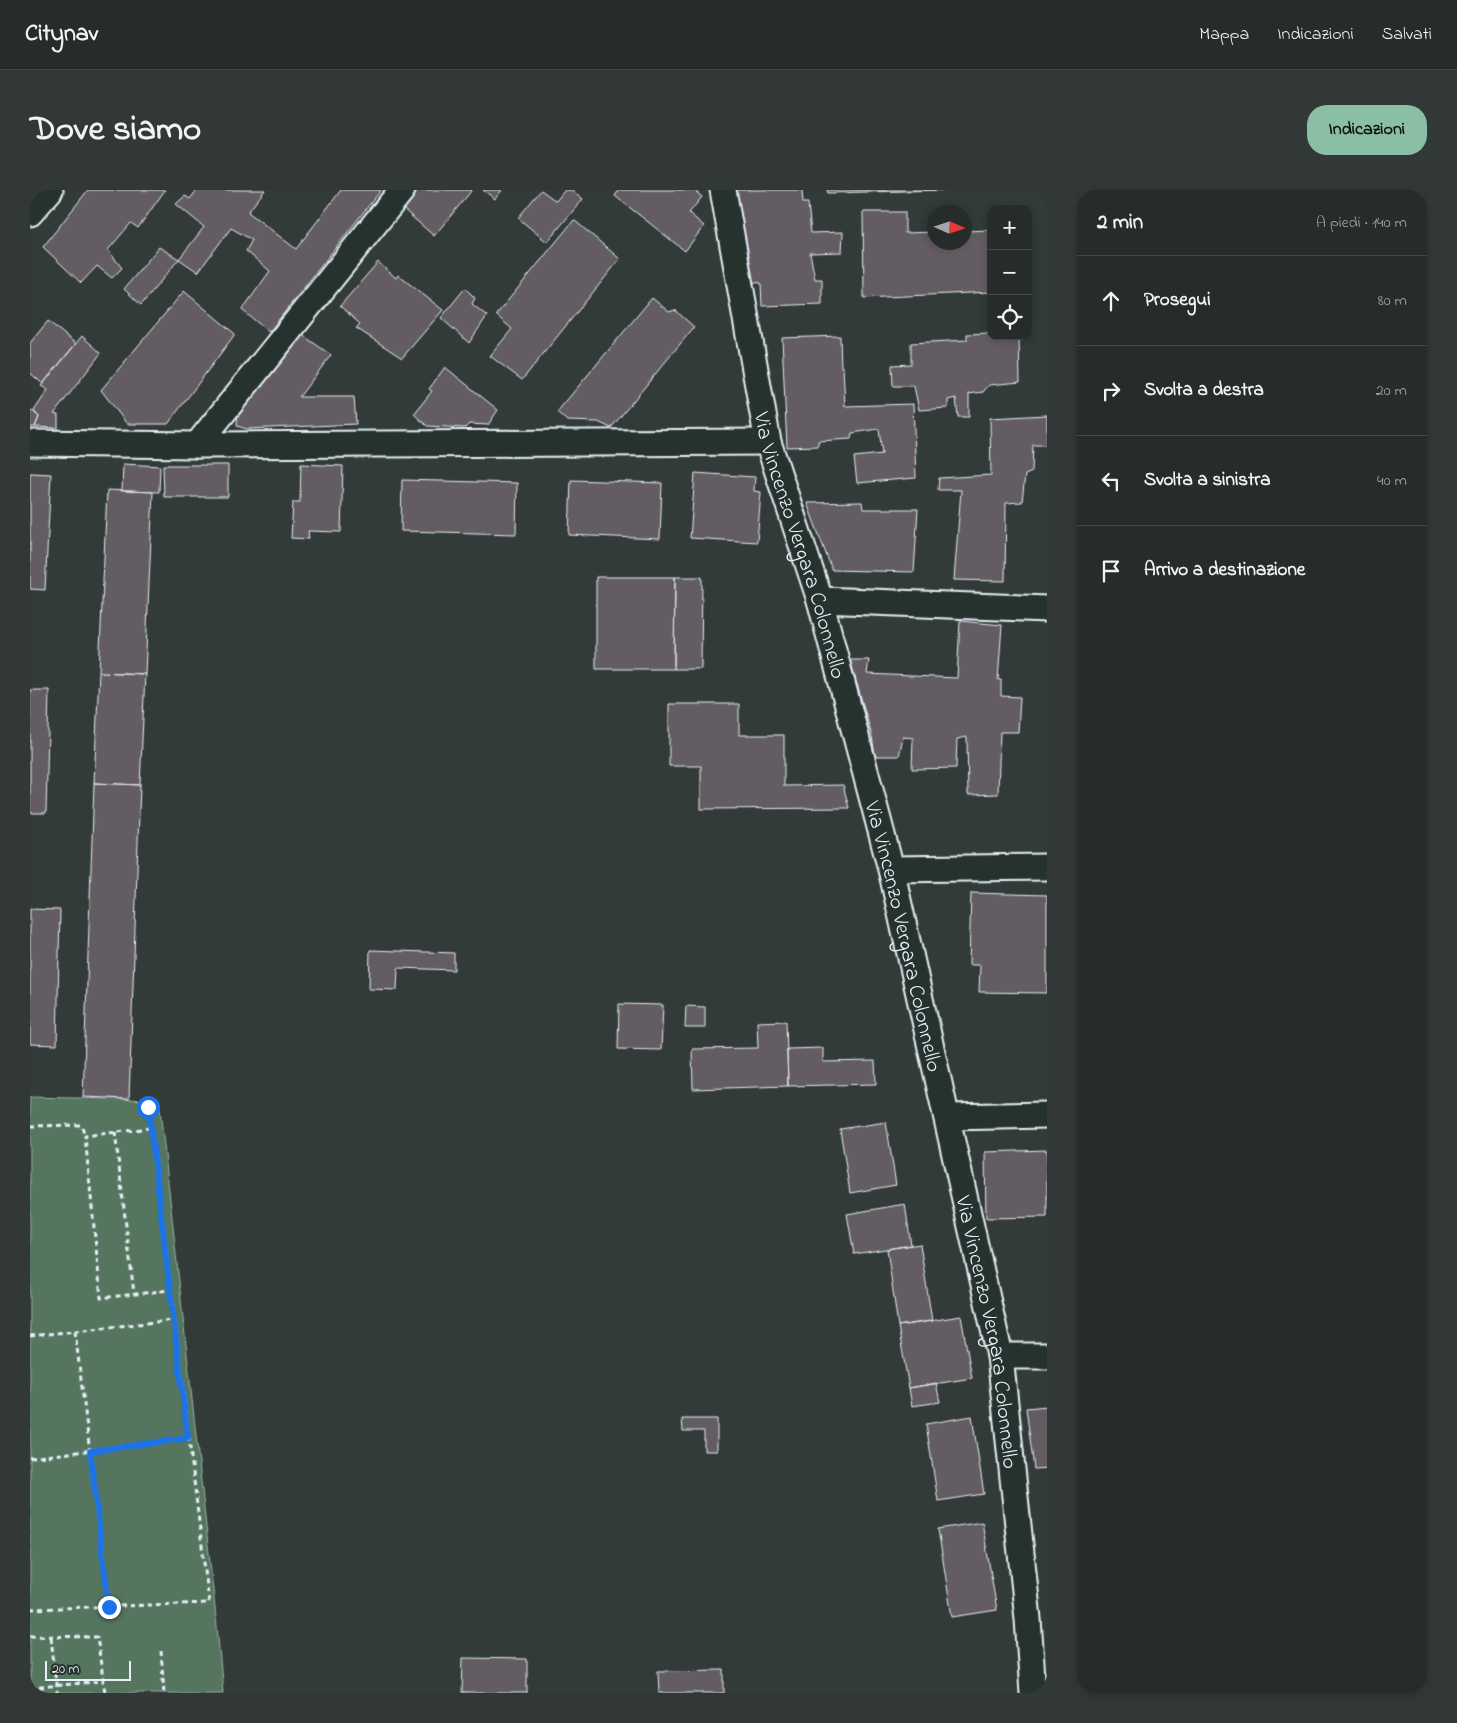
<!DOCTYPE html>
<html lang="it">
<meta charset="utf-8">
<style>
:root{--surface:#262c2a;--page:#323836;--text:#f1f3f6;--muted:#a4a7a8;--line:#424847;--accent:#8abfa5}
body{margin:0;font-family:"Indie Flower",sans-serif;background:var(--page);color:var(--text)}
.controls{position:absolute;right:15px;top:15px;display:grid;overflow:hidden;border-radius:10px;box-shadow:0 2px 8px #0003}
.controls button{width:45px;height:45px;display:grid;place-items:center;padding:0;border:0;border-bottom:1px solid var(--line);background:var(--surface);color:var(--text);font:25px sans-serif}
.compass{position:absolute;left:897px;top:15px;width:45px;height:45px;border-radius:50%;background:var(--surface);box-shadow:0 2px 8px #0003;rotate:93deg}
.scale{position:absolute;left:15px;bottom:12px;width:86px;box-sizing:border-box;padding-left:5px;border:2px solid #e8f1f8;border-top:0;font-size:14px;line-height:18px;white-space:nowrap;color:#e8f1f8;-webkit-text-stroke:4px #26332d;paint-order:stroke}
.stop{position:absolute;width:15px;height:15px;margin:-11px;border:4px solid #1a73e8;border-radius:50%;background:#fff}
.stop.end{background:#1a73e8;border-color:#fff;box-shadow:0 1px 5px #0008}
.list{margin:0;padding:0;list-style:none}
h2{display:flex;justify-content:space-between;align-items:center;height:65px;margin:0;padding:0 20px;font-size:21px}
h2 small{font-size:16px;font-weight:400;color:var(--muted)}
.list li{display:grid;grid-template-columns:32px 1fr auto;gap:15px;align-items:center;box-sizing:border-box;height:90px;padding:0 20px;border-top:1px solid var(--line)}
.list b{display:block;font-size:19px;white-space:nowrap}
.list em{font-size:16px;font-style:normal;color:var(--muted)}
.icon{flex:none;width:28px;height:28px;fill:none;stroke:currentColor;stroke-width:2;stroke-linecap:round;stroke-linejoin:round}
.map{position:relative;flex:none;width:1017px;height:1503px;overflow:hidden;border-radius:20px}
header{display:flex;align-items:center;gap:30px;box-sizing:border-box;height:70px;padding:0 25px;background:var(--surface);border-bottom:1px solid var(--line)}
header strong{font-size:24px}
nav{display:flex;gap:28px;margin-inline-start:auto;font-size:18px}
.intro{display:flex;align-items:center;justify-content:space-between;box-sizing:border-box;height:120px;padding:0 30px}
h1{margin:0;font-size:35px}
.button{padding:12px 22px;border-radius:20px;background:var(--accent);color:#111;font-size:18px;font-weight:700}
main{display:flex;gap:30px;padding:0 30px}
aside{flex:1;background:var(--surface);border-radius:20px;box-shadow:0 2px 8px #0003}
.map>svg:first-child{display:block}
</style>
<header>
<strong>Citynav</strong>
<nav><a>Mappa</a><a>Indicazioni</a><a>Salvati</a></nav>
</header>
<div class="intro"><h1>Dove siamo</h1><a class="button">Indicazioni</a></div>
<main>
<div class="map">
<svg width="1017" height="1503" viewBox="0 0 1017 1503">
<rect width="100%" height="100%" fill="#323b38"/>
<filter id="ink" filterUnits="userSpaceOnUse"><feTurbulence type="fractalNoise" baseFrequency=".02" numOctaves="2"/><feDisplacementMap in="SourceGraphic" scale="10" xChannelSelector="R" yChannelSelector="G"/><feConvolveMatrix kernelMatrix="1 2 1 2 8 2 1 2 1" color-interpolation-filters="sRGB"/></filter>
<g filter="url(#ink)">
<path fill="#55745e" stroke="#9eb2ab" d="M0 907 129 910 187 1436 193 1503H0Z"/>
<path fill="#645c64" stroke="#e8f1f8" d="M58 0H135L108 38 101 33 78 60 92 78 82 88 67 76 51 93 13 57Z
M167 0H235L218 22 266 59 311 0H351L239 142 212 120 240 81 216 61 222 50 201 38 168 82 149 69 174 37 146 14 155 6 160 9Z
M388 0H442L404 46 372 18Z
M453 0H472L465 9Z
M511 0 526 11 535 0H542L553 9 517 52 488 28Z
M589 0H664L672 7 659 23 674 36 655 61 585 6Z
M704 0H772L773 13H778L781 43 813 42 812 62 780 63 785 89H792V114L732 116 731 93 720 92Z
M797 0H913L798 3Z
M833 22H875V43L904 42V52H934V41L961 40V102L834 108Z
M544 30 590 69 492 190 460 166 482 139 466 125Z
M129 57 149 69 111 115 94 99Z
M348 72 366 88 368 85 413 120 372 168 326 138 330 134 310 116Z
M435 98 445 108 442 114 457 126 439 153 411 128Z
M154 101 205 144 138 234H97L71 200Z
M622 108 639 122 645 120 664 137 581 238 568 232 537 231 527 222Z
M18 131 46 154 13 194 0 183V153Z
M961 143V146H989L990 192 959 195 953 202 939 204V227H928L926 208 918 210V218L889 220 884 196H863L862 175 881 174V153L937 150V144Z
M271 144 301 165 269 207H324L326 234 217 239 207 236 208 218Z
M52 146 71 163 24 224 28 225V238L5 237 9 227 4 221 18 200 11 196Z
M810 146 811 177H813L815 216 883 214 886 288 827 293 824 267 852 264 849 239 822 243 821 249 788 251V256L757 257 752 148Z
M415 177 468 220 458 235 439 234 435 238 397 236 384 224 402 201 399 199Z
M0 219 9 227 5 237H0Z
M1017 225V255H1003L1002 282 995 285 992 312 976 313 975 391 924 390 931 300H908L909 288 961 285 960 228Z
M93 274 130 276 129 302 92 301Z
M271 274 313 276 311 342 278 341 279 349 261 348 263 312H270Z
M133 275H198V307H134Z
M0 283 21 284 15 400 0 399Z
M665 283 725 287 724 301 731 302 727 352 660 348Z
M372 290 487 293 486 344 371 341Z
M541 290 632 293 630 349 539 345Z
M77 300 123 302 115 484 69 482Z
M832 312 833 319H888L884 382 802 380 777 313Z
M566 387H645L644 479H566Z
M645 387H672L671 479H644Z
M930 431 972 435 968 490H971V506L990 507 988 542H970L968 604 938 605 937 547 927 549 926 578 882 579 883 548 873 547 869 566H845L842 546 820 470H839L837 484 927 488Z
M69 482 115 484 110 595 64 593Z
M0 500H19L16 623H0Z
M639 514H709V545H754V596L813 595 819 618 671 619V576H639Z
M64 593 110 595 99 909 53 907Z
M941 703 1017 705V803L949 802 950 775H939Z
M0 719 30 720 27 855 0 854Z
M340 760 424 763V780L368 778 367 800 339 799Z
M589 814 633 815 631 860 588 859Z
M656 816 675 817V838H655Z
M756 831 758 896 663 899 662 859 728 858 727 832Z
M793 858V872L845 871 846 894 758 896 757 859Z
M856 932 866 995 820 1003 810 939Z
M1017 960V1027L956 1028 955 962Z
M875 1014 881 1055 824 1064 817 1024Z
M890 1054 902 1131 868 1136 857 1059Z
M931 1126 942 1188 879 1198 868 1136Z
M906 1193 910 1212 882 1216 879 1198Z
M1017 1216V1278L1004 1279 996 1218Z
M942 1226 954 1304 908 1311 896 1234Z
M652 1229H687V1261H674V1241H653Z
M952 1332 967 1420 922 1427 908 1339Z
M433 1468 497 1469V1503H432Z
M694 1480V1503H629L628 1481Z"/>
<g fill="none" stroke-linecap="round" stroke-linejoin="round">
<g stroke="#e8f1f8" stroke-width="29">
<g id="minor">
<path id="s1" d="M693 0 738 252 790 410 861 679 970 1166 998 1429 1003 1503"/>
<path d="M0 23 20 0"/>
<path d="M0 253 167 255 738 252"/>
<path d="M167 255 372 0"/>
<path d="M790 410 1017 419"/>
<path d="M861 679 1017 677"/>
<path d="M917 927 1017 925"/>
<path d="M970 1166H1017"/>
</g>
</g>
<path stroke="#e8f1f8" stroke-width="3" stroke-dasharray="5 4" stroke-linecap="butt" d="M0 936 51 935 55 946
M120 938 55 946 71 1108 140 1100
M85 942 104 1104
M45 1141 79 1417
M0 1146 144 1130
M0 1268 158 1248
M0 1419 179 1413 118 917
M0 1446 67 1447 75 1503
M21 1447 27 1503
M131 1461 134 1503
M0 1498 74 1491"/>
<use href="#minor" stroke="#26332d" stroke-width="25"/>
</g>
</g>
<g fill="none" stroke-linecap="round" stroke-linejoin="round" filter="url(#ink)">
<path stroke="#1a73e8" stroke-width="6" d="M79 1417 60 1261 158 1248 118 917"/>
</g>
<g text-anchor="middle" stroke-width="4.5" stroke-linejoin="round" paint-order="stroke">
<g font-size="22" fill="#e8f1f8" stroke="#26332d">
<text dy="8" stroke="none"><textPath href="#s1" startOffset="364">Via Vincenzo Vergara Colonnello</textPath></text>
<text dy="8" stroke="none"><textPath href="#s1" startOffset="769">Via Vincenzo Vergara Colonnello</textPath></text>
<text dy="8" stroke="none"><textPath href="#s1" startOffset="1174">Via Vincenzo Vergara Colonnello</textPath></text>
</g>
</g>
</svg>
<div class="controls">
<button>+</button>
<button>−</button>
<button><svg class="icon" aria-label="locate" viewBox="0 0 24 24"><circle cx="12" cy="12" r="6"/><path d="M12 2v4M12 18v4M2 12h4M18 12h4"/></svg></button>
</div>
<svg class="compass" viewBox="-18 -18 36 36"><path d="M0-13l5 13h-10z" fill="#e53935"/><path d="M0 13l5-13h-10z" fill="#a4a7a8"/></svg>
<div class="scale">20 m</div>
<div class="stop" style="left:118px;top:917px"></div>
<div class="stop end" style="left:79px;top:1417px"></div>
</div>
<aside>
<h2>2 min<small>A piedi · 140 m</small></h2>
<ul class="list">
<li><svg class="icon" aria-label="ahead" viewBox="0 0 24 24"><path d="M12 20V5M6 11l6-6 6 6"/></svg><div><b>Prosegui</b></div><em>80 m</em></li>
<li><svg class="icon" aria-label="right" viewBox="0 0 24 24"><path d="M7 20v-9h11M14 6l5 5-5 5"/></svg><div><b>Svolta a destra</b></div><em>20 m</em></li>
<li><svg class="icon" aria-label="left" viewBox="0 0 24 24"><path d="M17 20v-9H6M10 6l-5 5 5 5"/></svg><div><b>Svolta a sinistra</b></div><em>40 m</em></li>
<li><svg class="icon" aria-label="arrive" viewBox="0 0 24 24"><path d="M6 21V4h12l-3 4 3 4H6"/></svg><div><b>Arrivo a destinazione</b></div></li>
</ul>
</aside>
</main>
